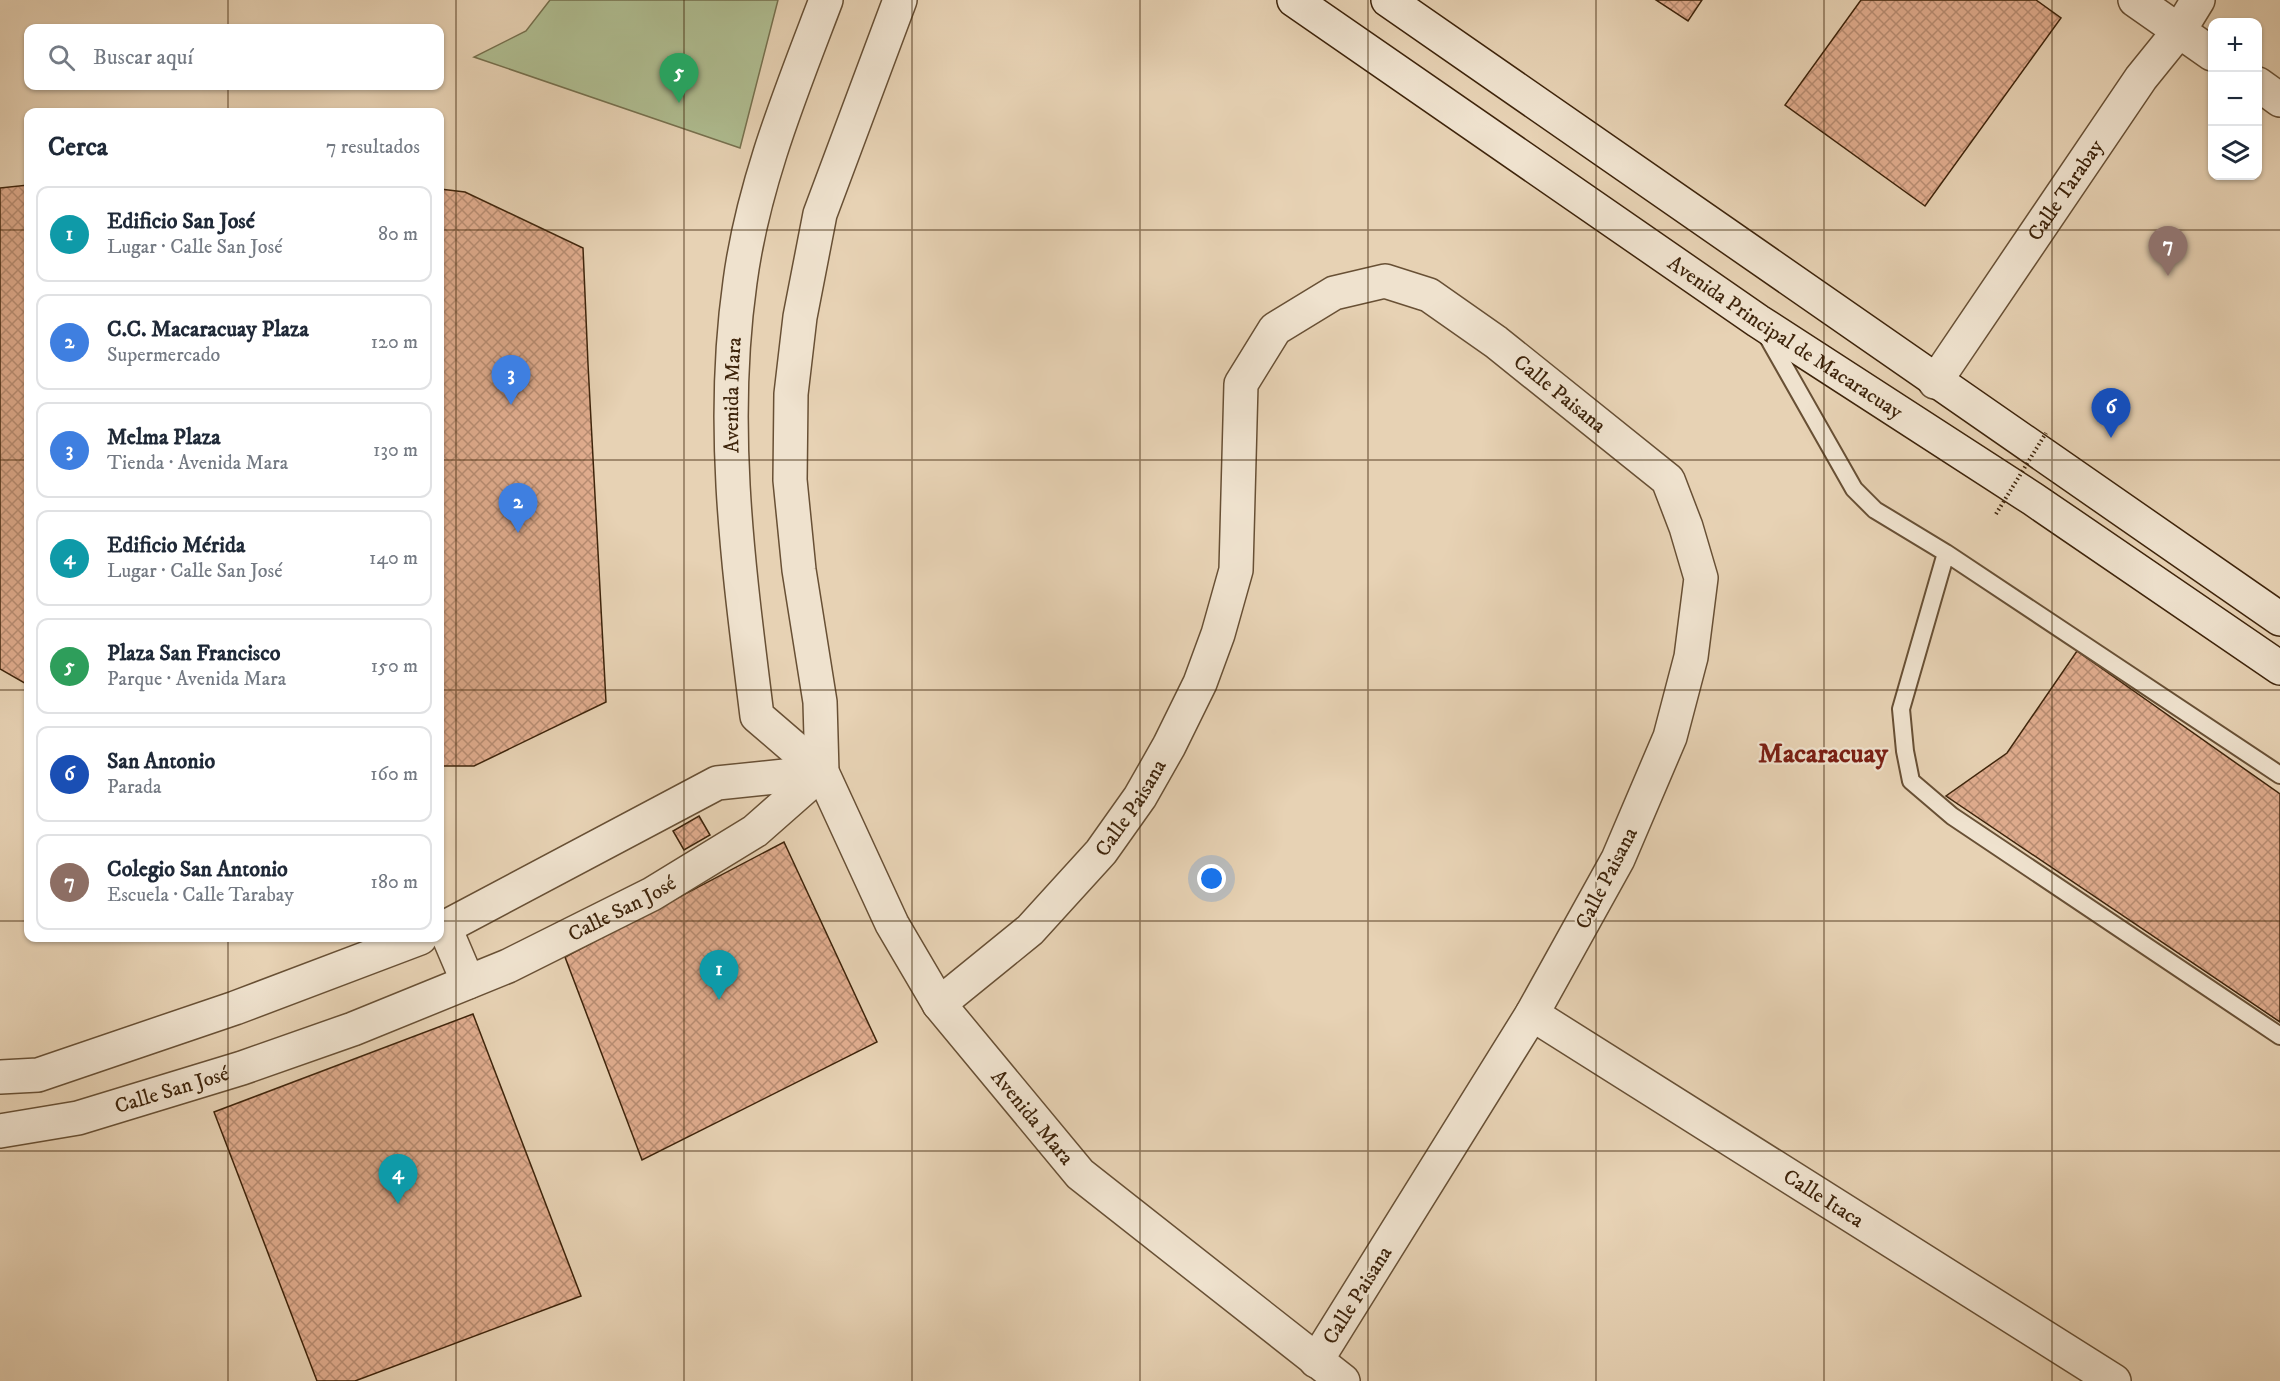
<!DOCTYPE html>
<html lang="es">
<meta charset="utf-8">
<style>
:root{--surface:#fff;--page:#f2f2f3;--text:#1f2937;--muted:#747a83;--line:#e0e1e3;--accent:#db2777}
body{margin:0;font-family:"IM FELL DW Pica",serif;background:var(--page);color:var(--text)}
.controls{position:absolute;right:18px;top:18px;display:grid;overflow:hidden;border-radius:12px;box-shadow:0 2px 4px #0004}
.controls button{width:54px;height:54px;display:grid;place-items:center;padding:0;border:0;border-bottom:2px solid var(--line);background:var(--surface);color:var(--text);font:30px sans-serif}
.you{position:absolute;left:1212px;top:879px;width:21px;height:21px;margin:-15px;border:4px solid #fff;border-radius:50%;background:#1a73e8;box-shadow:0 0 0 9px #1a73e833}
.badge{display:grid;place-items:center;width:39px;height:39px;border-radius:50%;background:var(--accent);color:#fff;font-size:20px;font-weight:700}
.pin{position:absolute;translate:-50% -50px;filter:drop-shadow(0 2px 3px #0008)}
.pin::after{content:'';position:absolute;top:32px;width:21px;height:18px;background:inherit;clip-path:polygon(0 0,100% 0,50% 100%)}
.list{margin:0;padding:0;list-style:none}
h2{display:flex;justify-content:space-between;align-items:center;height:78px;margin:0;padding:0 24px;font-size:26px}
h2 small{font-size:20px;font-weight:400;color:var(--muted)}
.list li{display:grid;grid-template-columns:39px 1fr auto;gap:18px;align-items:center;box-sizing:border-box;height:96px;margin:0 12px 12px;padding:0 12px;border:2px solid var(--line);border-radius:12px}
.list b{display:block;font-size:22px;white-space:nowrap}
.list p{margin:0;font-size:20px;white-space:nowrap;color:var(--muted)}
.list em{font-size:20px;font-style:normal;color:var(--muted)}
.icon{flex:none;width:33px;height:33px;fill:none;stroke:currentColor;stroke-width:2;stroke-linecap:round;stroke-linejoin:round}
.map{position:relative;flex:none;width:2280px;height:1381px;overflow:hidden}
.search{position:absolute;background:var(--surface);box-shadow:0 2px 4px #0004;left:24px;top:24px;width:420px;height:66px;display:flex;align-items:center;gap:15px;box-sizing:border-box;padding:0 21px;border-radius:12px;color:var(--muted);font-size:22px}
.panel{position:absolute;background:var(--surface);box-shadow:0 2px 4px #0004;left:24px;top:108px;width:420px;height:834px;border-radius:12px}
.map>svg:first-child{display:block}
</style>
<div class="map">
<svg width="2280" height="1381" viewBox="0 0 2280 1381">
<defs>
<pattern id="building-cross-hatch" width="8" height="8" patternUnits="userSpaceOnUse" patternTransform="scale(1.5)"><rect width="8" height="8" fill="#e1ad8f"/><path d="M0 0l8 8M0 8l8-8" fill="none" stroke="#b88d73"/></pattern>
</defs>
<rect width="100%" height="100%" fill="#e7d2b4"/>
<filter id="stains"><feTurbulence type="fractalNoise" baseFrequency=".00333" numOctaves="4"/><feColorMatrix values="0 0 0 0 .2 0 0 0 0 .09 0 0 0 0 .02 0 0 0 .5 -.17"/></filter>
<radialGradient id="worn" r=".72"><stop offset=".6" stop-color="#630" stop-opacity="0"/><stop offset="1" stop-color="#630" stop-opacity=".3"/></radialGradient>
<path fill="#afbd91" stroke="#76704e" stroke-width="1.5" d="M550 0H778L740 148 474 57 526 31Z"/>
<path fill="url(#building-cross-hatch)" stroke="#3e240b" stroke-width="1.5" d="M1656 0H1702L1688 21Z
M1861 0H2036L2061 18 1925 206 1785 105Z
M28 185V685L0 669V188Z
M440 189 465 192 583 248 588 364 606 702 474 766H440Z
M2077 651 2280 794V1022L1946 796 2007 753Z
M699 816 710 835 684 850 673 831Z
M784 842 877 1042 642 1160 565 957Z
M473 1014 581 1296 355 1381H317L214 1112Z"/>
<g fill="none" stroke-linecap="round" stroke-linejoin="round">
<g stroke="#685035" stroke-width="20">
<path id="lane" d="M1766 334 1854 489 1875 510 1946 553 2280 775
M1946 553 1901 709 1905 751 1911 781 1952 816 2280 1036"/>
</g>
<g stroke="#685035" stroke-width="36">
<g id="street">
<path id="s1" d="M900 0 820 214 800 317 791 394 790 480 799 570 820 702 822 772 892 924 939 1004 1080 1174 1343 1381"/>
<path d="M2135 0 2212 54"/>
<path d="M2258 84 2280 100"/>
<path id="s2" d="M1935 382 2141 78 2179 31 2198 0"/>
<path id="s3" d="M822 772 757 716C739 570 719 430 740 282 753 184 791 92 826 0"/>
<path d="M445 928 468 982"/>
<path d="M440 930 717 783 822 772"/>
<path id="s4" d="M939 1004 1030 930 1101 852 1140 797 1169 746 1200 683 1218 634 1236 570 1241 384 1275 329 1334 293 1385 281 1429 295 1496 342 1668 480 1686 527 1701 578 1691 657 1670 737 1618 859 1532 1014 1316 1361"/>
<path id="s5" d="M1532 1014 2114 1381"/>
<path d="M0 1077 38 1075 235 1008 420 938"/>
<path id="s6" d="M0 1131 78 1118 242 1068 353 1029 508 966 652 894 755 831 822 772"/>
</g>
</g>
<g stroke="#3e240b" stroke-width="36">
<g id="secondary">
<path id="s7" d="M1294 0 1758 321 2033 499 2280 668"/>
<path d="M1388 0 2280 619"/>
</g>
</g>
<use href="#lane" stroke="#efe2ce" stroke-width="16"/>
<use href="#street" stroke="#efe2ce" stroke-width="33"/>
<use href="#secondary" stroke="#efe2ce" stroke-width="33"/>
<path stroke="#3e240b" stroke-width="4" stroke-dasharray="1.5 3" stroke-linecap="butt" d="M1996 514 2046 433"/>
</g>
<path fill="none" stroke="#3e240b" stroke-width="1.5" stroke-opacity="0.55" d="M228 0V28M456 0V1381M684 0V1381M912 0V1381M1140 0V1381M1368 0V1381M1596 0V1381M1824 0V1381M2052 0V1381M228 86V112M0 230H28M440 230H2280M0 460H28M440 460H2280M0 690H28M440 690H2280M0 921H28M440 921H2280M228 938V1381M0 1151H2280"/>
<g text-anchor="middle" stroke-width="4.5" stroke-linejoin="round" paint-order="stroke">
<g font-size="21" fill="#3e240b" stroke="#efe2ce">
<text dy="7" stroke="none"><textPath href="#s2" startOffset="232">Calle Tarabay</textPath></text>
<text dy="7" stroke="none"><textPath href="#s7" startOffset="596">Avenida Principal de Macaracuay</textPath></text>
<text dy="7" stroke="none"><textPath href="#s4" startOffset="1120">Calle Paisana</textPath></text>
<text dy="7" stroke="none"><textPath href="#s3" startOffset="408">Avenida Mara</textPath></text>
<text dy="7" stroke="none"><textPath href="#s4" startOffset="276">Calle Paisana</textPath></text>
<text transform="translate(1606 878) rotate(-63)" y="7">Calle Paisana</text>
<text dy="7" stroke="none"><textPath href="#s6" startOffset="663">Calle San José</textPath></text>
<text dy="7" stroke="none"><textPath href="#s6" startOffset="177">Calle San José</textPath></text>
<text dy="7" stroke="none"><textPath href="#s1" startOffset="1198">Avenida Mara</textPath></text>
<text dy="7" stroke="none"><textPath href="#s5" startOffset="345">Calle Itaca</textPath></text>
<text transform="translate(1357 1295) rotate(-58)" y="7">Calle Paisana</text>
</g>
<g font-size="27" font-weight="bold" fill="#7a1f14" stroke="#efe2ce">
<text x="1823" y="762">Macaracuay</text>
</g>
</g>
<rect width="100%" height="100%" filter="url(#stains)"/>
<rect width="100%" height="100%" fill="url(#worn)"/>
</svg>
<div class="controls">
<button>+</button>
<button>−</button>
<button><svg class="icon" aria-label="layers" viewBox="0 0 24 24"><path d="M12 4l9 5-9 5-9-5zM3 14l9 5 9-5"/></svg></button>
</div>
<div class="you"></div>
<div class="pin badge" style="left:719px;top:1000px;background:#0f9aa8">1</div>
<div class="pin badge" style="left:518px;top:533px;background:#3f7fe0">2</div>
<div class="pin badge" style="left:511px;top:405px;background:#3f7fe0">3</div>
<div class="pin badge" style="left:398px;top:1204px;background:#0f9aa8">4</div>
<div class="pin badge" style="left:679px;top:103px;background:#2e9e5b">5</div>
<div class="pin badge" style="left:2111px;top:438px;background:#1a4fb4">6</div>
<div class="pin badge" style="left:2168px;top:276px;background:#8d6e63">7</div>
<div class="search"><svg class="icon" aria-label="search" viewBox="0 0 24 24"><circle cx="10" cy="10" r="6"/><path d="M15 15l6 6"/></svg>Buscar aquí</div>
<section class="panel">
<h2>Cerca<small>7 resultados</small></h2>
<ul class="list">
<li><span class="badge" style="background:#0f9aa8">1</span><div><b>Edificio San José</b><p>Lugar · Calle San José</p></div><em>80 m</em></li>
<li><span class="badge" style="background:#3f7fe0">2</span><div><b>C.C. Macaracuay Plaza</b><p>Supermercado</p></div><em>120 m</em></li>
<li><span class="badge" style="background:#3f7fe0">3</span><div><b>Melma Plaza</b><p>Tienda · Avenida Mara</p></div><em>130 m</em></li>
<li><span class="badge" style="background:#0f9aa8">4</span><div><b>Edificio Mérida</b><p>Lugar · Calle San José</p></div><em>140 m</em></li>
<li><span class="badge" style="background:#2e9e5b">5</span><div><b>Plaza San Francisco</b><p>Parque · Avenida Mara</p></div><em>150 m</em></li>
<li><span class="badge" style="background:#1a4fb4">6</span><div><b>San Antonio</b><p>Parada</p></div><em>160 m</em></li>
<li><span class="badge" style="background:#8d6e63">7</span><div><b>Colegio San Antonio</b><p>Escuela · Calle Tarabay</p></div><em>180 m</em></li>
</ul>
</section>
</div>
